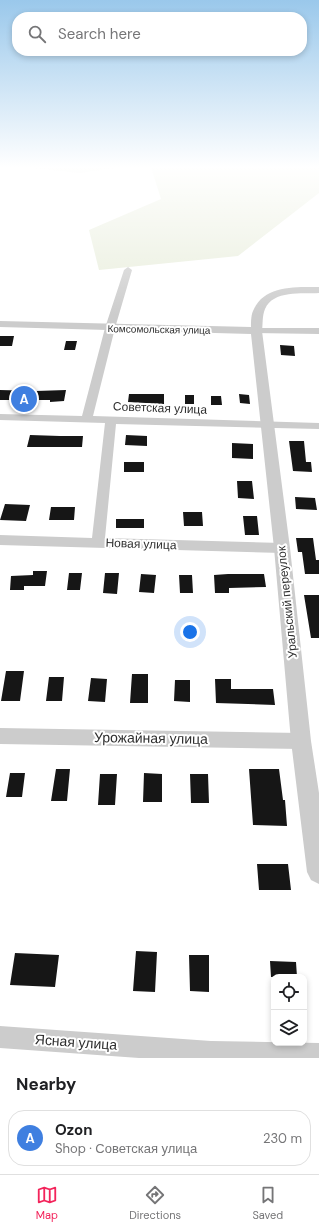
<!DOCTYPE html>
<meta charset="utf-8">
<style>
:root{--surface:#fff;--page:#f2f2f2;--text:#202124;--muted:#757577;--line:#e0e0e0;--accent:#f3245b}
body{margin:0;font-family:"DM Sans",sans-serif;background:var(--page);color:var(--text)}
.controls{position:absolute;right:12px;bottom:12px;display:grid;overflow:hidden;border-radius:8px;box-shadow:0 2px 6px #0003}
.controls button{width:36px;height:36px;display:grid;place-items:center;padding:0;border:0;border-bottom:1px solid var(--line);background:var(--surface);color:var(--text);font:20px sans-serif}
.you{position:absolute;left:190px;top:632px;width:14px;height:14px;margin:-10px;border:3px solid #fff;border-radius:50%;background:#1a73e8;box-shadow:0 0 0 6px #1a73e833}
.badge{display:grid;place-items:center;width:26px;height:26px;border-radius:50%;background:var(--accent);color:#fff;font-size:13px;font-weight:700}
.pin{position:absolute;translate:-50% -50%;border:2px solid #fff;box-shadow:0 1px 4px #0006}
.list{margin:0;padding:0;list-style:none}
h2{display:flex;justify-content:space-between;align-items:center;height:52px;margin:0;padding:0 16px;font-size:17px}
h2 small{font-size:13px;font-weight:400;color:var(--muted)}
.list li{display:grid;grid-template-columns:26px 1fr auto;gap:12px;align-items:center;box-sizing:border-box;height:56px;margin:0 8px 8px;padding:0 8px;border:1px solid var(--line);border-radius:16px}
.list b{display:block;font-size:15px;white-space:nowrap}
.list p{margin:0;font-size:13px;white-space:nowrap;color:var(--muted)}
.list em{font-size:13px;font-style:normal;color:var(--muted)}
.icon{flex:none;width:22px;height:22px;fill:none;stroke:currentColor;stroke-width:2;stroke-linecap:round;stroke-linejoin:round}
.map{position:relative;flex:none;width:319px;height:1058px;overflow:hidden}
.search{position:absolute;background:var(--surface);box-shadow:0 2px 6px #0003;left:12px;right:12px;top:12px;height:44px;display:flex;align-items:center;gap:10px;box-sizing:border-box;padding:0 14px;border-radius:16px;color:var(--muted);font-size:15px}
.sheet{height:116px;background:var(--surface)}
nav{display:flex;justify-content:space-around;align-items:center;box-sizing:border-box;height:56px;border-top:1px solid var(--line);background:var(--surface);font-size:11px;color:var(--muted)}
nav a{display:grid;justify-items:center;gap:2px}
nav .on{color:var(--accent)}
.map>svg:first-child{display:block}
</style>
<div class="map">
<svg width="319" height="1058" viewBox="0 0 319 1058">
<rect width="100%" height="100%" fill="#fff"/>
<path fill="#e8eddb" d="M23 167H120L80 173Z
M151 167H319V193L238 256 99 270 89 230 161 199Z"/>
<path fill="#161616" d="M0 336H14L12 346H0Z
M66 341H77L75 350H64Z
M280 345 294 346 295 356 281 355Z
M0 390 36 391 66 390 64 401 50 402V400H0Z
M129 394H164V404L128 402Z
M239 394 249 395 250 404 240 403Z
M185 395H194V404H185Z
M211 396H221L222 405H211Z
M30 435 60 436H83L82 447H27Z
M126 435 147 436V446L125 445Z
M289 441H304L306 462H311L312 472 293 471Z
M232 443 253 444V459L232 458Z
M124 462H144V472H124Z
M237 481H252L254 499 238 498Z
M295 497 315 498 317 510 296 509Z
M5 504 30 505 26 521 0 520Z
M51 507H75L74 520H49Z
M183 512H202L203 526H184Z
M243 516H257L259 535H245Z
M116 519H144V528H116Z
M296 538H313L316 560H319V574H305L302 552H298Z
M33 571H47L45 586H24V590H10L11 576 33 575Z
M69 573H82L80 590H67Z
M105 573H119L117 594 103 593Z
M141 574 156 575 154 593 139 592Z
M228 574H264L266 587 229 588V593H215L214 575Z
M179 575H192L193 593H180Z
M304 595H319V638H311Z
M6 671H24L20 701H1Z
M132 674H148V703H130Z
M49 677H64L62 701H46Z
M91 678 107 679 105 702 88 701Z
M215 679H231V689H273L275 705 216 703Z
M175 680H190V702L174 701Z
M56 769H70L67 801H51Z
M249 769H279L283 800H285L287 826 253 825Z
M10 773H25L22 797H6Z
M144 773 162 774V802H143Z
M100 774H117L115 805H98Z
M190 774H208L209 803H191Z
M257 864H288L291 890H259Z
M136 951 157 952 155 992 133 991Z
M15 953 59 955 55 987 10 985Z
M189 955H209V992L190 991Z
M270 961 296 962 297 977H271Z"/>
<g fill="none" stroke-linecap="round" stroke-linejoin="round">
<path fill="#ccc" fill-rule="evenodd" d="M128 267 132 270 115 328 93 416 319 423V429L116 424 105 538 282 543 287 545 289 548 287 551 282 553 0 545V535L92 538 105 423 0 420V414L82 416 105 328 124 270Z
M256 328H319V334L253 333 251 331Z
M0 728 301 733 307 735 309 741 307 747 301 749 0 744Z
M0 1026 211 1041 319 1043V1058H139L0 1048Z"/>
<path fill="#ccc" fill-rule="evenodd" d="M319 287V293C302 294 273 290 265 309 262 316 263 324 262 331L290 548 311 741 319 793V884L311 880 307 872 291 741 274 548 251 334 0 327V321L251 327C251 321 251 314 254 309 265 285 297 287 319 287Z"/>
</g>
<linearGradient id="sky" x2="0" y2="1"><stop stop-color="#9ac8eb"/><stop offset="0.53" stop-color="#fff"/><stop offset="1" stop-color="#fff" stop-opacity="0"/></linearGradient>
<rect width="319" height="315" fill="url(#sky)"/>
<g text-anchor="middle" stroke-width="4" stroke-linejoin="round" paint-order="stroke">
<g font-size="10" fill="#2f2f2f" stroke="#fff">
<text transform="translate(159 329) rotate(1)" y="4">Комсомольская улица</text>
</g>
<g font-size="12" fill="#2f2f2f" stroke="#fff">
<text transform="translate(160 408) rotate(2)" y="4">Советская улица</text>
<text transform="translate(141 544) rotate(2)" y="4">Новая улица</text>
<text transform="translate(287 602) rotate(-96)" y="4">Уральский переулок</text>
</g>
<g font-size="14" fill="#2f2f2f" stroke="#fff">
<text transform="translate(151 738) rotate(1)" y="5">Урожайная улица</text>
<text transform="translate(76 1042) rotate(4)" y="5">Ясная улица</text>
</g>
</g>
</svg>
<div class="controls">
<button><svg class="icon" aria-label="locate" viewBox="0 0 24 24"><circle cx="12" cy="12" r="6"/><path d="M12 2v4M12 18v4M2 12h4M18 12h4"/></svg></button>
<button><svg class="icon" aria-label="layers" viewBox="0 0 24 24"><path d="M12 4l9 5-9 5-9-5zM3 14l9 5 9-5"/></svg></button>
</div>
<div class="you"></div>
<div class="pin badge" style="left:24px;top:399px;background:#3f7fe0">A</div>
<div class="search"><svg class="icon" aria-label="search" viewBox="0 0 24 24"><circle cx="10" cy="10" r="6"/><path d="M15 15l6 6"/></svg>Search here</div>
</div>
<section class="sheet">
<h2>Nearby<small></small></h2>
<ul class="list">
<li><span class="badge" style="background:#3f7fe0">A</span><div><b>Ozon</b><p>Shop · Советская улица</p></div><em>230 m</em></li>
</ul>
</section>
<nav>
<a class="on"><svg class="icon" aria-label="map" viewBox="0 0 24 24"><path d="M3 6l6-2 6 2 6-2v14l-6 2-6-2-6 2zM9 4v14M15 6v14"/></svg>Map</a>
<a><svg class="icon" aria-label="directions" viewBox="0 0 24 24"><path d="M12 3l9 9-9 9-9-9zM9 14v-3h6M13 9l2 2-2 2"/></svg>Directions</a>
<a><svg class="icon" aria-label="saved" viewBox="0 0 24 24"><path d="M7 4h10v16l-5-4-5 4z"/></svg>Saved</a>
</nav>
